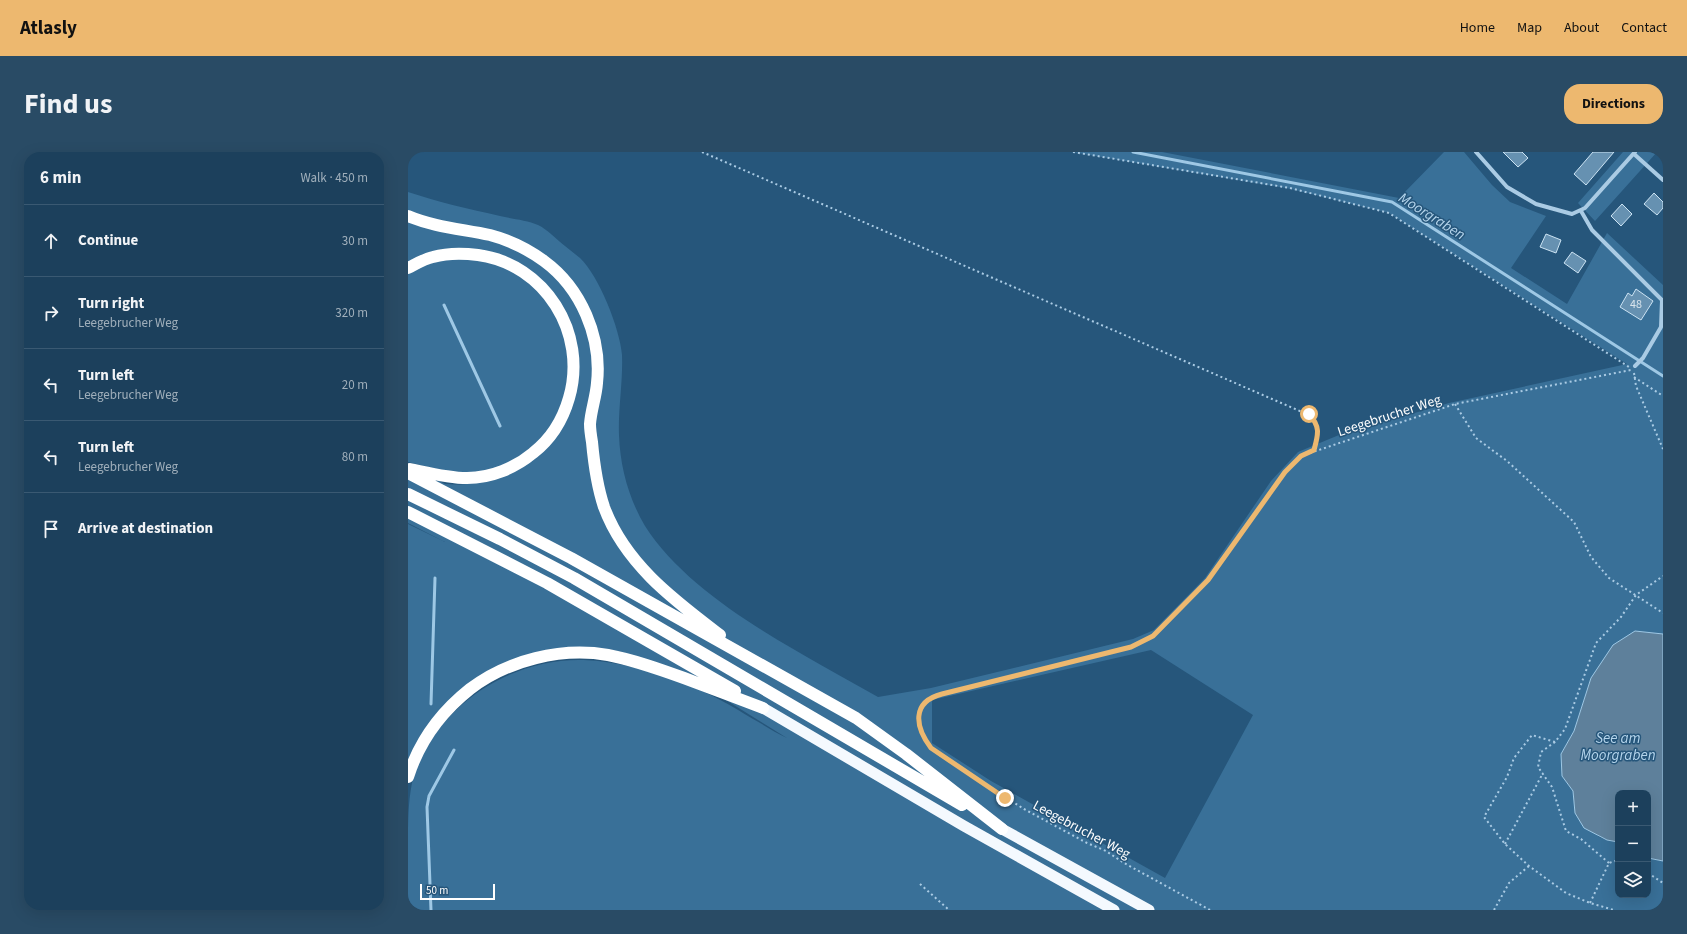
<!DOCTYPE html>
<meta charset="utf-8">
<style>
:root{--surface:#1c405c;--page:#294b65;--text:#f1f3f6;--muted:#a0afbb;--line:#3a5972;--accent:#edb86f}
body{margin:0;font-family:"Source Sans 3",sans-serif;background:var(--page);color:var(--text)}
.controls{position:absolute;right:12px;bottom:12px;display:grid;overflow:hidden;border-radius:8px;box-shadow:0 4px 16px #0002}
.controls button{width:36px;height:36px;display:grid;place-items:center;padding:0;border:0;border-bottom:1px solid var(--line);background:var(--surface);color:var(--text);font:20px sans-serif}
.scale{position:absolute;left:12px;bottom:10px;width:75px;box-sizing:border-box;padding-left:4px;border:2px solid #fff;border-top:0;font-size:11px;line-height:14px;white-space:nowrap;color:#fff;-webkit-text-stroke:3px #26567b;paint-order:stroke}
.stop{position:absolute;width:12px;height:12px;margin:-9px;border:3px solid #edb86f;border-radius:50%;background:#fff}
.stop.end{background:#edb86f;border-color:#fff;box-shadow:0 1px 4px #0008}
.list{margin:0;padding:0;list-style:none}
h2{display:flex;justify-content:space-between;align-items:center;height:52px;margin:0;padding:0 16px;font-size:17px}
h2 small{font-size:13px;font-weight:400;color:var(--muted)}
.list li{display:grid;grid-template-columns:26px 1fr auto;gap:12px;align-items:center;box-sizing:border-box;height:72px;padding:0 16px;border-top:1px solid var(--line)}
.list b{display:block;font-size:15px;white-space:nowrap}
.list p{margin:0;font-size:13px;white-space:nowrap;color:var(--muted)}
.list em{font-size:13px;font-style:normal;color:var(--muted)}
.icon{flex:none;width:22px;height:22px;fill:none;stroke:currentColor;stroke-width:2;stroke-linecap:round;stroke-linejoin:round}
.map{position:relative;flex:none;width:1255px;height:758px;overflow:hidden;border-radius:16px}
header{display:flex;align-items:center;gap:24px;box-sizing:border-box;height:56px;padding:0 20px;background:var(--accent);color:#111}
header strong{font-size:19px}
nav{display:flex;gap:22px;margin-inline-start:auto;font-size:14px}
.intro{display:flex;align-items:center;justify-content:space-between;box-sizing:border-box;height:96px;padding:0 24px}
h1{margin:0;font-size:28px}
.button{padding:10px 18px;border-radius:16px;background:var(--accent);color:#111;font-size:14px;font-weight:700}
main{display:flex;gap:24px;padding:0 24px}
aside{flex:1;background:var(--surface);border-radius:16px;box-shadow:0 4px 16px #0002}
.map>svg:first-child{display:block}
</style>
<header>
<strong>Atlasly</strong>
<nav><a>Home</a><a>Map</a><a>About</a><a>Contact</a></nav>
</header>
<div class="intro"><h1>Find us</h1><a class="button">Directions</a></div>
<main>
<aside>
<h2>6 min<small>Walk · 450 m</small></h2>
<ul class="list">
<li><svg class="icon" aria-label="ahead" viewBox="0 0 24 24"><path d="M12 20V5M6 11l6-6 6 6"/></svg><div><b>Continue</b></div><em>30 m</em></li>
<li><svg class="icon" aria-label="right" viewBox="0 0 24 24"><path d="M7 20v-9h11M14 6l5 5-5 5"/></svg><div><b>Turn right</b><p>Leegebrucher Weg</p></div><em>320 m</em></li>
<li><svg class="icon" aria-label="left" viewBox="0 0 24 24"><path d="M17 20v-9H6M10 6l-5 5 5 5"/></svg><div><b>Turn left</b><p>Leegebrucher Weg</p></div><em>20 m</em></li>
<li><svg class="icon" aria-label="left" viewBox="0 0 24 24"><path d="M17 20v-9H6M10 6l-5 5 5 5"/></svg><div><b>Turn left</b><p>Leegebrucher Weg</p></div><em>80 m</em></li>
<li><svg class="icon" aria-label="arrive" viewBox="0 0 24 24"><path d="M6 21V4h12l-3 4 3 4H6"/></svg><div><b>Arrive at destination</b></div></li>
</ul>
</aside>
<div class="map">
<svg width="1255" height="758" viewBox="0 0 1255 758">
<rect width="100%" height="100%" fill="#26567b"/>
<path fill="#397098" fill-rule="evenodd" d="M664 0H754L991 46 1036 0H1056L1084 33 1102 50 1138 64 1103 116 1159 152 1199 81 1255 133V482L1227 479 1183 526 1166 579 1153 602 1154 624 1165 639 1167 661 1191 685 1199 688 1210 690V743H1240V706L1255 709V758H0C0 736 0 714 0 691 0 671 0 651 4 631 24 557 100 506 175 508 210 509 246 520 278 532 301 541 324 554 345 567 356 573 368 581 379 586L273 520 214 500 200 497 159 495 129 500 85 516 0 609V372L37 390 0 371V313L37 332 58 333 37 330 36 319 0 310V40C30 50 61 57 92 64 104 67 119 68 130 73 139 77 149 88 157 94 162 98 167 102 172 106 191 124 212 177 214 203 215 230 210 257 211 283 212 315 221 347 237 374 285 449 394 501 470 545L523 536 725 487 746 478 797 426 863 329 890 300 931 283 1041 251 1219 212 981 61 883 37ZM743 498 845 563 757 726 583 629 524 591V548Z
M1215 0H1249L1187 69 1170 51Z"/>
<path fill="#5e809b" stroke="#9ec8e5" d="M1227 479 1255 482V709L1240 706V641H1210V690L1199 688 1176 676 1167 661 1165 639 1154 624 1153 602 1166 579 1183 526 1205 493Z"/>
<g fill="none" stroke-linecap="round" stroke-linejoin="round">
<path stroke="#9ec8e5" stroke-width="3" d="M725 0 984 50 1255 224
M36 153 92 274
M23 552 27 426
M23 758 19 655 21 644 46 598"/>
</g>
<path fill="#6691b1" stroke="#cce3f3" d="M1095 0H1114L1120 6 1110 15Z
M1185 0H1206L1178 33 1166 22Z
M1246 41 1255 50V56L1249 63 1236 52Z
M1214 52 1224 62 1213 74 1203 64Z
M1138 82 1153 88 1148 101 1132 95Z
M1164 100 1178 109 1170 121 1156 111Z
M1228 137 1245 149 1233 168 1212 155 1220 141 1224 144Z"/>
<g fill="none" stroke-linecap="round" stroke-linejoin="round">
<path stroke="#aacbe4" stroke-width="2" stroke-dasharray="2 3" stroke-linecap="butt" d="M294 0 901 263C913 275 910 282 906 298
M665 0 882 36 981 61 1221 215
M1226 221 1228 234 1255 297
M1226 225 1255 244
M1047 252 1068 286 1099 309 1166 370 1183 405 1201 426 1255 461
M1147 590 1124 583 1106 606 1099 625 1076 665 1097 692 1121 714 1158 741 1182 751 1206 758
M1097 692 1135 621
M1201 711 1173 687 1158 679 1144 635 1130 615 1133 600 1147 590 1157 577 1188 491 1213 465 1228 443 1255 424
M1240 721 1255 731
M512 732 541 758
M1182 751 1201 711 1210 708
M802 758 716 711 698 699 679 691 616 657 533 604C512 589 499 562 525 544L723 495 745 484 800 428 877 320 893 304 1047 252 1223 218
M1086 758 1101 731 1121 714"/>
<path stroke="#aacbe4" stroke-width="4" d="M1068 0 1099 35 1128 52 1164 62 1177 56 1227 0
M1226 2 1255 28
M1173 59 1184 78 1254 148 1253 175 1235 206 1227 214"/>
<path stroke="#f4f9fe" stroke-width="11" d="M355 556 556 674 706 758
M594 677 741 758"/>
<path stroke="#fff" stroke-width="12" d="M0 64C26 75 54 77 82 83 101 88 121 98 136 109 173 136 194 185 189 231 188 245 183 258 182 272 182 278 183 284 184 290 186 312 189 334 196 355 217 412 266 448 312 483
M0 116C8 112 16 107 25 105 39 101 55 101 70 103 137 112 180 181 161 246 155 267 143 287 125 301 107 316 83 326 59 326 40 326 21 321 2 317
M0 321 163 406 448 566 498 602 594 677
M0 342 92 387 166 426 554 653
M0 360 139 431 327 539
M0 625C11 590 33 560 62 537 100 508 153 495 200 503 226 508 251 517 276 526 302 536 329 546 355 556"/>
</g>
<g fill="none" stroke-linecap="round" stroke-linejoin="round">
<path stroke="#edb86f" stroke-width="5" d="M597 646 523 596C507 575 503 550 534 542L723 495 745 484 800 428 877 320 893 304 906 298C910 283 913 275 901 262"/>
</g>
<g text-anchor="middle" stroke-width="3" stroke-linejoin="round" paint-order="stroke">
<g font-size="12" fill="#d9e4ec">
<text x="1228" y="156">48</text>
</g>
<g font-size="14" fill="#fff" stroke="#26567b">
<text transform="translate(981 263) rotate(-18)" y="5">Leegebrucher Weg</text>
<text transform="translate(674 677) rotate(28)" y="5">Leegebrucher Weg</text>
</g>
<g font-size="15" font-style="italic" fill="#b5d5ec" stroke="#26567b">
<text transform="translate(1024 64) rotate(32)" y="5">Moorgraben</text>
<text x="1210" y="591">See am<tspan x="1210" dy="17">Moorgraben</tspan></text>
</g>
</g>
</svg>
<div class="controls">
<button>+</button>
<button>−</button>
<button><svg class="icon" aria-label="layers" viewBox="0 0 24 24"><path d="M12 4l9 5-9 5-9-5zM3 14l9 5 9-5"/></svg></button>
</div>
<div class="scale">50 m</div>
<div class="stop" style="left:901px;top:262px"></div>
<div class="stop end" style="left:597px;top:646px"></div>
</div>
</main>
